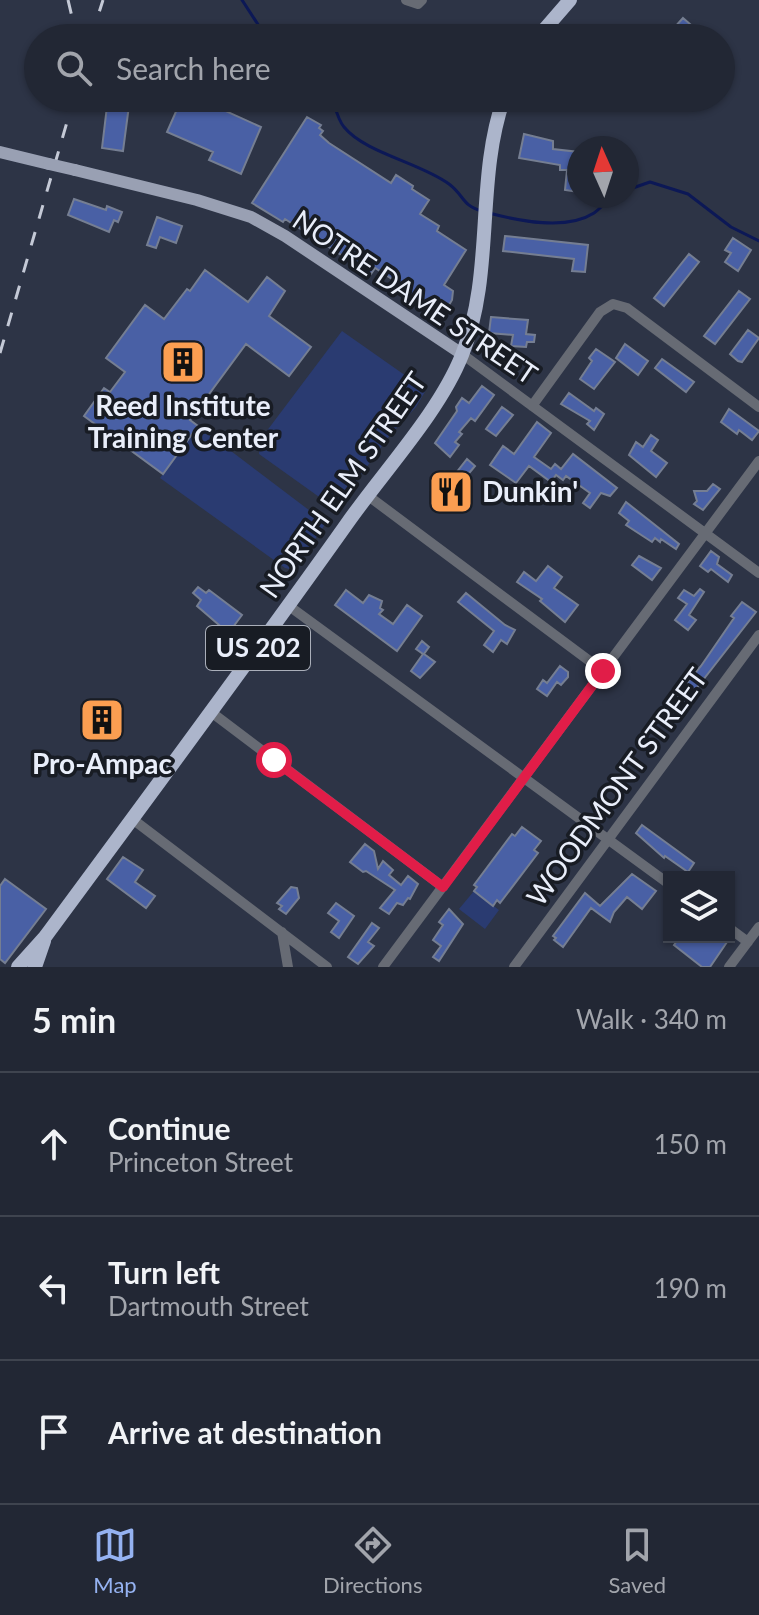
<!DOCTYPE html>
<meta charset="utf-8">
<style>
:root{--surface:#222734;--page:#2a2f3c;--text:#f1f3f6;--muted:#a2a5ac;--line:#3f444f;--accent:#95b2f1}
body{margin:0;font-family:Lato,sans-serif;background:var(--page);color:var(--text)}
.controls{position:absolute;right:24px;bottom:24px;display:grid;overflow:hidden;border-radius:0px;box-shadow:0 2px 6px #0004}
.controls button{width:72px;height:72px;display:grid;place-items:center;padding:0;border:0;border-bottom:2px solid var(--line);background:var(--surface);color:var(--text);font:40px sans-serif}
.compass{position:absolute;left:567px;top:136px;width:72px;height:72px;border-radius:50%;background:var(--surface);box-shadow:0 2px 6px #0004;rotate:357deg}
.stop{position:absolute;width:24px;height:24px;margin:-18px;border:6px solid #e11d48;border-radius:50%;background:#fff}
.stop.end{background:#e11d48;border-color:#fff;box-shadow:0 2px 8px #0008}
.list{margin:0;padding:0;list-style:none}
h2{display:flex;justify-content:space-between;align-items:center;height:104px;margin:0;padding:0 32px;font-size:34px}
h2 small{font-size:26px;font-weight:400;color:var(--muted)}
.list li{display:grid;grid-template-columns:52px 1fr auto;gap:24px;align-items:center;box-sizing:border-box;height:144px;padding:0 32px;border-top:2px solid var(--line)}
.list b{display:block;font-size:30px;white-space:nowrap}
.list p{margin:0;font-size:26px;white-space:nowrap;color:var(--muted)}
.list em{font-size:26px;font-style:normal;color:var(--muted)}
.icon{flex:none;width:44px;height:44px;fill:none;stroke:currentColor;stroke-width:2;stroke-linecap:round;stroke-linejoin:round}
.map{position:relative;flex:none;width:759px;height:967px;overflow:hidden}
.search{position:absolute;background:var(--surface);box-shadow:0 2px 6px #0004;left:24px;right:24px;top:24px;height:88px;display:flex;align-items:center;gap:20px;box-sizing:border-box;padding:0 28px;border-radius:44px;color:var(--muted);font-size:30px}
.sheet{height:536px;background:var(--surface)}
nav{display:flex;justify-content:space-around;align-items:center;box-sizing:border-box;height:112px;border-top:2px solid var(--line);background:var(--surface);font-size:22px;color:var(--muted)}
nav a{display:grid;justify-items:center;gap:4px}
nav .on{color:var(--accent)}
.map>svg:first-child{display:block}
</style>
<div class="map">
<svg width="759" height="967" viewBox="0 0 759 967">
<rect width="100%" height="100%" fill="#2d3446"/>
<path fill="#2a3b71" d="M342 331 426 390 416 407 390 435 336 509 259 454 260 440Z
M198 426 326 523 294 570 285 568 160 478Z
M474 891 499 910 485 929 459 909Z"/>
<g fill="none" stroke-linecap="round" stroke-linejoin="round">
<path stroke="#0c1856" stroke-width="3" d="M242 0 259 26 280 38
M332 98C335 107 338 120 344 127 365 153 421 163 449 184 464 195 462 206 482 211
M627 190 650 182 688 194 731 227 759 241
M489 213C519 221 566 231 594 213 601 208 607 201 613 196"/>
</g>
<path fill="#4960a5" stroke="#757e92" stroke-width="2" d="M683 18 706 38H665Z
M108 98H130L123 151 102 148Z
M182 98H197L261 127 241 174 209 160 213 152 167 132Z
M307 117 321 125 319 128 323 131 320 135 329 143 391 183 396 175 413 186 412 189 429 200 420 214 439 226 437 231 466 250 444 285 453 291 452 300 440 320 394 290 398 283 375 268 371 274 285 219 283 222 252 203Z
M524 134 553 141V149L579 152V192L565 190 567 170H560V165L519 158Z
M74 199 106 210 107 206 122 212 118 222 114 220 109 232 68 215Z
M157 217 182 226 176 243 160 237 156 248 147 245Z
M505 236 588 245 585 272 572 271 574 259 503 251Z
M733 238 751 250 738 271 725 262 731 253 725 250Z
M689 254 699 262 664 306 654 298Z
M205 270 248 302 267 277 285 291 269 316 311 347 289 376 246 344 190 420 198 426 163 474 84 416 104 388 110 392 125 372 106 358 145 305 164 319 187 289 190 291Z
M739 291 750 299 715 344 704 336Z
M491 317 528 320 526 334 535 335 534 342H527L526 347 511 346 513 335 489 333Z
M748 330 759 338 742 362 738 361 730 354Z
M625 344 648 361 638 375 616 358Z
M596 349 615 362 594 389 580 379 592 361 589 358Z
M662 359 694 382 686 392 655 368Z
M482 386 494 395 475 421 471 418 459 432 462 434 455 442 459 445 450 457 435 443 457 411 456 407 462 398 469 403Z
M569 393 594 411 596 408 604 414 594 430 587 424 590 421 561 404Z
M502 407 513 415 496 436 486 429Z
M729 409 759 431 752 440 739 430 737 434 721 422Z
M537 422 551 433 534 457 551 469 555 464 561 469 573 454 617 488 610 496 601 493 590 508 583 503 590 493 566 476 563 480 556 475 551 482 529 466 516 483 490 465 503 446 514 454Z
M651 435 658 440 651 451 667 463 656 477 629 455 636 442 643 447Z
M467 459 475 466 460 484 471 494 458 511 431 490 445 472 452 478Z
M713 484 720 489 703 510 694 504 697 501 694 491H707Z
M626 502 679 544 676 549 661 539 660 542 655 538 652 542 626 525 629 521 619 513Z
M711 551 719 557 717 564 732 575 728 582 711 569 708 572 700 566Z
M639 556 661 568 652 580 632 565Z
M548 566 562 577 554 588 578 605 565 622 540 601 542 599 517 582 524 572 536 581Z
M198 587 206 593 209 590 242 615 230 631H226L197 606 201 600 193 593Z
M700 589 704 592 689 615 696 620 688 630 675 620 687 604 678 598 684 590 694 596Z
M346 590 363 603 369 595 382 601 380 608 383 610 379 614 393 624 407 605 422 616 397 651 335 605Z
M466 593 505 625 515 630 507 644 501 640 493 652 484 645 494 631 458 602Z
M742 602 756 612 685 703 676 696 701 666 734 618 731 616Z
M422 641 429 647 424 654 435 662 420 678 411 671 423 654 416 649Z
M560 666 568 672V677L561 685 557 682 547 696 537 689 543 680 547 683Z
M642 825 694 863 688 872 665 856 664 858 636 833Z
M522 827 541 841 534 850 538 853 500 903 497 900 493 906 474 891 477 887 474 885 512 834 515 836Z
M365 844 374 851 378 869 383 861 393 870 389 875 401 885 408 876 418 884 410 899 408 898 403 905 397 903 389 914 380 908 395 890 366 871 363 872 350 862Z
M123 857 143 870 135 882 155 896 146 908 107 879Z
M632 874 656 891 642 909 627 897 614 912 610 922 591 908 563 947 554 940 556 938 553 936 585 893 600 906Z
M5 879 46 909 5 963 0 959V886Z
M291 887 297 888 299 898 286 914 279 909 282 906 277 903Z
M336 903 354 916 339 938 331 932 339 921 328 913Z
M449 909 463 924 439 961 433 957 441 946 433 940 443 925 439 922Z
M372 923 379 928 368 942 374 946 358 964 348 957Z
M680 937H720L727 942 710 967H702L674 945Z"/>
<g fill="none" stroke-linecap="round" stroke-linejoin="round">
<path stroke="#676b74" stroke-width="10" d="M406 0 418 4 422 0
M462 354 759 573
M532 406 600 312 613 304 627 308 759 407
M367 495 603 671
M289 606 669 884
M211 712 443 887
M131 818 327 967
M729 928 748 942
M282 932 288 967
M383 967 759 461
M514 967 759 635
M729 967 759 927"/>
<path stroke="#99a0b3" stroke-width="12" d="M0 152 49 164
M75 170 197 200 251 217 285 236 462 354"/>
<path stroke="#acb5cb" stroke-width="14" d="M537 38 570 0
M18 967 45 937C146 800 248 663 346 525 382 473 439 413 462 355 495 273 475 180 504 98
M35 967 44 941"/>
<path stroke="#c4c9d6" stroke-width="3" stroke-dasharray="14 14" stroke-linecap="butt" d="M68 0 77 38
M91 38 103 0
M0 353 74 98"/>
<path stroke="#99a0b3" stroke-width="12" d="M49 164 75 170"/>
</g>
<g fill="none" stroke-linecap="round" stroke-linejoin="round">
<path stroke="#e11d48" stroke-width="10" d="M274 760 443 887 603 671"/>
</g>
<defs>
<g id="building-square" transform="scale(2.3)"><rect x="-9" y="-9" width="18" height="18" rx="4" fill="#fb9e51" stroke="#181c24"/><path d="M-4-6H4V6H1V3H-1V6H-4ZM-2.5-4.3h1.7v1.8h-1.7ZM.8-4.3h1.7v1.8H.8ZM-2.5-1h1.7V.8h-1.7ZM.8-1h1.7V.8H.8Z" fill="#111"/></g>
<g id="restaurant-square" transform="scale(2.3)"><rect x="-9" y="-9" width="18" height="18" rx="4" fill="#fb9e51" stroke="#181c24"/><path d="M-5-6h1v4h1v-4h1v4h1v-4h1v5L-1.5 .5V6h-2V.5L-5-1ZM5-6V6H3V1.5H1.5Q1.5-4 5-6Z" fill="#111"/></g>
</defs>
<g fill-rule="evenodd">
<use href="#building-square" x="183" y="362"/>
<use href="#restaurant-square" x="451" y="492"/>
<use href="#building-square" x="102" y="720"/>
</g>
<g text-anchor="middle" stroke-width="7" stroke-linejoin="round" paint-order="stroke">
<rect fill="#181c24" stroke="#aaafba" stroke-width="2" x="206" y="626" width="104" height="44" rx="6"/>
<g font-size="26" font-weight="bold" fill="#e9eefa">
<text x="258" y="657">US 202</text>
</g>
<g font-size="28" fill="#e9eefa" stroke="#181c24">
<text transform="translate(415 297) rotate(34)" y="10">NOTRE DAME STREET</text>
<text transform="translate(343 485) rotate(-55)" y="10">NORTH ELM STREET</text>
<text transform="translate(617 787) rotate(-54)" y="10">WOODMONT STREET</text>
</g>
<g font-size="28" font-weight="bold" fill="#e9eefa" stroke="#181c24">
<text x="183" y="416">Reed Institute<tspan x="183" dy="32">Training Center</tspan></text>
<text x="482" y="502" text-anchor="start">Dunkin'</text>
<text x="102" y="774">Pro-Ampac</text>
</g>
</g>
</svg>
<div class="controls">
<button><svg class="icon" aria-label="layers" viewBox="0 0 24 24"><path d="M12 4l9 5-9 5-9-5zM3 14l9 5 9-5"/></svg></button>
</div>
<svg class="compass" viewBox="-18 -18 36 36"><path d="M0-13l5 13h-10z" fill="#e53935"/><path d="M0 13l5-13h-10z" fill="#a2a5ac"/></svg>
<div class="stop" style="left:274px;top:760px"></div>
<div class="stop end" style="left:603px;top:671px"></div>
<div class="search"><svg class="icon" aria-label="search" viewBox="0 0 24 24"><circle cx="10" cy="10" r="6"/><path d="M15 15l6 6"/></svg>Search here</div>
</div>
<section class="sheet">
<h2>5 min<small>Walk · 340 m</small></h2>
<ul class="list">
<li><svg class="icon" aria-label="ahead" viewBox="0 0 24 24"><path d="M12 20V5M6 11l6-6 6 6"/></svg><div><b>Continue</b><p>Princeton Street</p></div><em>150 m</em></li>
<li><svg class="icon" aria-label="left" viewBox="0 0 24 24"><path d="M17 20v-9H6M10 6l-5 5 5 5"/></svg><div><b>Turn left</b><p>Dartmouth Street</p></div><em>190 m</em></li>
<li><svg class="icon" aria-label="arrive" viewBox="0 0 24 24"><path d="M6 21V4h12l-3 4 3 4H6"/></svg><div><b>Arrive at destination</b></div></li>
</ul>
</section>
<nav>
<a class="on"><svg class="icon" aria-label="map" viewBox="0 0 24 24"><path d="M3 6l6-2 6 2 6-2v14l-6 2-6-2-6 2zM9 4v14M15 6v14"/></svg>Map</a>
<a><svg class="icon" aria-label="directions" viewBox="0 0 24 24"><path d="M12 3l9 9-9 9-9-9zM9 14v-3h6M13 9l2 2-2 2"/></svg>Directions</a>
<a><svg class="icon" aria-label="saved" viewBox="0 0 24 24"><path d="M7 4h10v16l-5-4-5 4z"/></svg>Saved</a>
</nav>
